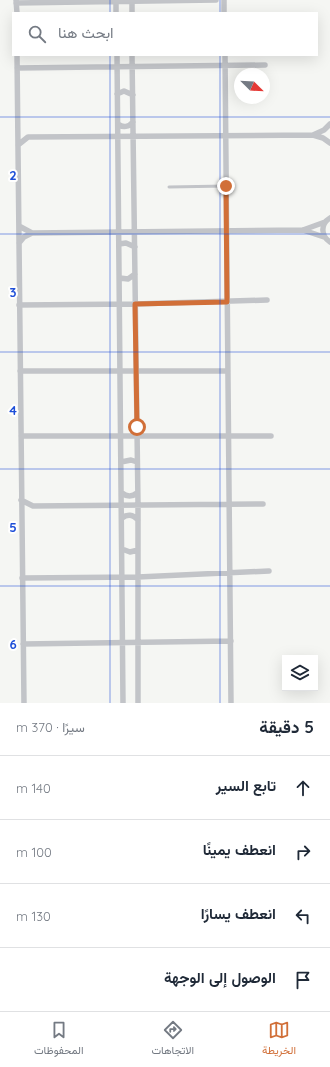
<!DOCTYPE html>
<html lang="ar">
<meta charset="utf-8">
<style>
:root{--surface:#fff;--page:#f2f2f3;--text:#1f2937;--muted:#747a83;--line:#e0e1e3;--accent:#d16f38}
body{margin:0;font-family:Quicksand,Vazirmatn,sans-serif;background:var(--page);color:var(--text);direction:rtl}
.controls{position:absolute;right:12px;bottom:12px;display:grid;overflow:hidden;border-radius:0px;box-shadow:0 4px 16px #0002}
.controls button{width:36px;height:36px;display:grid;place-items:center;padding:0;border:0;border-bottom:1px solid var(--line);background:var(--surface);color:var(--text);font:20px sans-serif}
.compass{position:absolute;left:234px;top:68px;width:36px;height:36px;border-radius:50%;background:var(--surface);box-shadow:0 4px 16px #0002;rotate:114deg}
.stop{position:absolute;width:12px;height:12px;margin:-9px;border:3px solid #d16f38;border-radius:50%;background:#fff}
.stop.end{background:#d16f38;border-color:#fff;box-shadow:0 1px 4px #0008}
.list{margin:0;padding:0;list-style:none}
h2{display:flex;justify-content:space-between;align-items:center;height:52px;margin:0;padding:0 16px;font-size:17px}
h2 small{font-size:13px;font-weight:400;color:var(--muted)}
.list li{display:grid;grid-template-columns:26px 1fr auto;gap:12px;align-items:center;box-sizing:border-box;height:64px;padding:0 16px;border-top:1px solid var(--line)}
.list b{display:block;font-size:15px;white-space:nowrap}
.list em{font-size:13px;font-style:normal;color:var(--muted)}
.icon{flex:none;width:22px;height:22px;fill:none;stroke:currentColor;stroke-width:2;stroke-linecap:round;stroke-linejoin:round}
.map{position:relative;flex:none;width:330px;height:703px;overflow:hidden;direction:ltr}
.search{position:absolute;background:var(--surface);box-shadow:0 4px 16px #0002;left:12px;right:12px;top:12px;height:44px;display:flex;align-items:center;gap:10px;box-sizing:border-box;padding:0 14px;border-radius:0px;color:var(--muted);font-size:15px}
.sheet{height:308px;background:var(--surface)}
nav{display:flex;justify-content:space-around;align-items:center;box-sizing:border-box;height:56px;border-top:1px solid var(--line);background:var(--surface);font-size:11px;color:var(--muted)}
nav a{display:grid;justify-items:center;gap:2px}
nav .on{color:var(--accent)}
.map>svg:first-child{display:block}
</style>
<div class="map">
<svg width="330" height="703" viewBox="0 0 330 703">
<rect width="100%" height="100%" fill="#f5f6f3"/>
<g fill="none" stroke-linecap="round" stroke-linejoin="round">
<path stroke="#c2c4c8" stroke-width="3" d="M169 187 226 186"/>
<path stroke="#c2c4c8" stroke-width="5.5" d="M16 0 17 13
M116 0V13
M132 0V13
M224 0V13
M16 3 216 0
M17 55 24 703
M117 55 123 703
M132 55 138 504V703
M225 55 231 703
M17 68 265 65
M117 94 124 91 133 95
M118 124C123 128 129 127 133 122
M313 135 324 130 330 124
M18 145 28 137 313 135 323 138 330 143
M330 218C320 224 321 236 330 242
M19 226 32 233 303 230 325 222
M303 230 324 237
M19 243 24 237 32 233
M119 244 126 243 135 247
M120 278 128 279 135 274
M19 305 135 304 267 300
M20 371H228
M21 436H271
M121 462 131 460 137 462
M122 493C127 497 132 497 137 493
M21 500 33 506 263 504
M122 518C127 514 133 514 138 520
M122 549 130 552 138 550
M22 578 138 577 269 571
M23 644 231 641"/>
</g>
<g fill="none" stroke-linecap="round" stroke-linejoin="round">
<path stroke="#d16f38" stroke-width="5" d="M137 427 135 304 227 302 226 186"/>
</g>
<path fill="none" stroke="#1d4ed8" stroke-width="1" stroke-opacity="0.55" d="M110 0V13M220 0V13M110 55V703M220 55V703M0 117H330M0 234H330M0 352H330M0 469H330M0 586H330"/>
<g font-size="13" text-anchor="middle" font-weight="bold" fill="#1d4ed8" stroke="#fff" stroke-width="4" stroke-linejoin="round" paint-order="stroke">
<text x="13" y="180">2</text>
<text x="13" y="297">3</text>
<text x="13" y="415">4</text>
<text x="13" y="532">5</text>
<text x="13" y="649">6</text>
</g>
</svg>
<div class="controls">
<button><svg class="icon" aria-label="layers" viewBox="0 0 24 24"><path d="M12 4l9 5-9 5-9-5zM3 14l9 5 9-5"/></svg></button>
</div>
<svg class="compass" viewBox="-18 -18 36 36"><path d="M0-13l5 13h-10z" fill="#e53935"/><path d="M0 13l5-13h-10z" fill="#747a83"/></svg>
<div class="stop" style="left:137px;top:427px"></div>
<div class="stop end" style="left:226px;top:186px"></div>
<div class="search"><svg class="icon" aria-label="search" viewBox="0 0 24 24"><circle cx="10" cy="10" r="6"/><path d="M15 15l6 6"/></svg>ابحث هنا</div>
</div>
<section class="sheet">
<h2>5 دقيقة<small>سيرًا · 370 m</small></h2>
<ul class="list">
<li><svg class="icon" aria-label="ahead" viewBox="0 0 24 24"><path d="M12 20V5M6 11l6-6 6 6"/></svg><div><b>تابع السير</b></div><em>140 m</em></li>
<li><svg class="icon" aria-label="right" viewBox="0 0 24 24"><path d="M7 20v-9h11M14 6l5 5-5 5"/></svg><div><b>انعطف يمينًا</b></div><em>100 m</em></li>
<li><svg class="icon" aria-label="left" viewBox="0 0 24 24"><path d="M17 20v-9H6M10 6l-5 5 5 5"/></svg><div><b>انعطف يسارًا</b></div><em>130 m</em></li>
<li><svg class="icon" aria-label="arrive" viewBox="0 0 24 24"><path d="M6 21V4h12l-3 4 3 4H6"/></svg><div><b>الوصول إلى الوجهة</b></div></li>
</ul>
</section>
<nav>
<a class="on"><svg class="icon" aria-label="map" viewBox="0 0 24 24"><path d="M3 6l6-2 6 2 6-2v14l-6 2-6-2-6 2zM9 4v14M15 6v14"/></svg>الخريطة</a>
<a><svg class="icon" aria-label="directions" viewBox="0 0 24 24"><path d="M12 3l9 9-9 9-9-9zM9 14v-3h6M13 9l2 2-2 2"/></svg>الاتجاهات</a>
<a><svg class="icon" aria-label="saved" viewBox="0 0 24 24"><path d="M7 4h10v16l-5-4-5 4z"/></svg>المحفوظات</a>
</nav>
